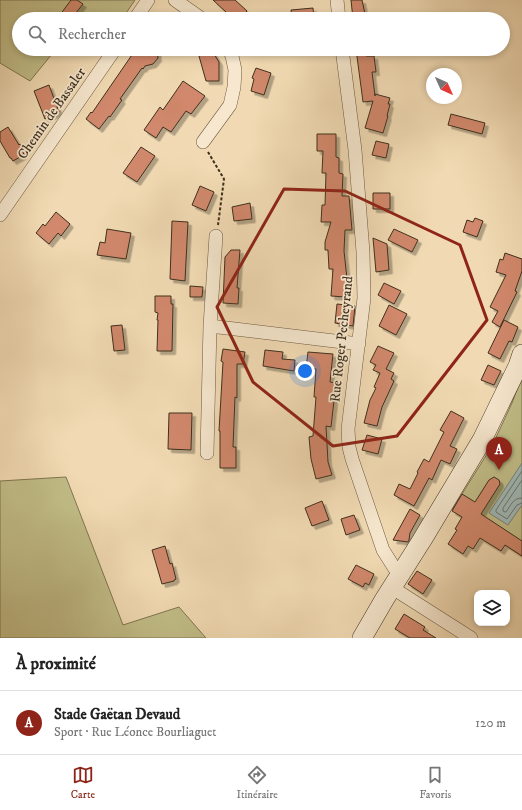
<!DOCTYPE html>
<html lang="fr">
<meta charset="utf-8">
<style>
:root{--surface:#fff;--page:#f6f6f6;--text:#222;--muted:#767676;--line:#e0e0e0;--accent:#8f2418}
body{margin:0;font-family:"IM FELL DW Pica",serif;background:var(--page);color:var(--text)}
.controls{position:absolute;right:12px;bottom:12px;display:grid;overflow:hidden;border-radius:8px;box-shadow:0 2px 6px #0003}
.controls button{width:36px;height:36px;display:grid;place-items:center;padding:0;border:0;border-bottom:1px solid var(--line);background:var(--surface);color:var(--text);font:20px sans-serif}
.compass{position:absolute;left:426px;top:68px;width:36px;height:36px;border-radius:50%;background:var(--surface);box-shadow:0 2px 6px #0003;rotate:135deg}
.you{position:absolute;left:305px;top:371px;width:14px;height:14px;margin:-10px;border:3px solid #fff;border-radius:50%;background:#1a73e8;box-shadow:0 0 0 6px #1a73e833}
.badge{display:grid;place-items:center;width:26px;height:26px;border-radius:50%;background:var(--accent);color:#fff;font-size:13px;font-weight:700}
.pin{position:absolute;translate:-50% -33px;filter:drop-shadow(0 1px 2px #0008)}
.pin::after{content:'';position:absolute;top:21px;width:14px;height:12px;background:inherit;clip-path:polygon(0 0,100% 0,50% 100%)}
.list{margin:0;padding:0;list-style:none}
h2{display:flex;justify-content:space-between;align-items:center;height:52px;margin:0;padding:0 16px;font-size:17px}
h2 small{font-size:13px;font-weight:400;color:var(--muted)}
.list li{display:grid;grid-template-columns:26px 1fr auto;gap:12px;align-items:center;box-sizing:border-box;height:64px;padding:0 16px;border-top:1px solid var(--line)}
.list b{display:block;font-size:15px;white-space:nowrap}
.list p{margin:0;font-size:13px;white-space:nowrap;color:var(--muted)}
.list em{font-size:13px;font-style:normal;color:var(--muted)}
.icon{flex:none;width:22px;height:22px;fill:none;stroke:currentColor;stroke-width:2;stroke-linecap:round;stroke-linejoin:round}
.map{position:relative;flex:none;width:522px;height:638px;overflow:hidden}
.search{position:absolute;background:var(--surface);box-shadow:0 2px 6px #0003;left:12px;right:12px;top:12px;height:44px;display:flex;align-items:center;gap:10px;box-sizing:border-box;padding:0 14px;border-radius:22px;color:var(--muted);font-size:15px}
.sheet{height:116px;background:var(--surface)}
nav{display:flex;justify-content:space-around;align-items:center;box-sizing:border-box;height:56px;border-top:1px solid var(--line);background:var(--surface);font-size:11px;color:var(--muted)}
nav a{display:grid;justify-items:center;gap:2px}
nav .on{color:var(--accent)}
.map>svg:first-child{display:block}
</style>
<div class="map">
<svg width="522" height="638" viewBox="0 0 522 638">
<defs>
<filter id="shadow"><feDropShadow dx="3.5" dy="3.5" stdDeviation="0" flood-color="#0004"/></filter>
</defs>
<rect width="100%" height="100%" fill="#f1dab3"/>
<filter id="stains"><feTurbulence type="fractalNoise" baseFrequency=".005" numOctaves="4"/><feColorMatrix values="0 0 0 0 .2 0 0 0 0 .09 0 0 0 0 .02 0 0 0 .5 -.17"/></filter>
<radialGradient id="worn" r=".72"><stop offset=".6" stop-color="#630" stop-opacity="0"/><stop offset="1" stop-color="#630" stop-opacity=".3"/></radialGradient>
<path fill="#c1bd88" stroke="#807652" d="M0 0H135L122 19H19V49H56L30 81 0 63Z
M522 376V556L452 510 492 446 512 403Z
M66 477 123 625 179 607 206 638H0V481Z"/>
<path fill="#9fb8b7" stroke="#788279" d="M522 463V505L508 525 489 513Z"/>
<g fill="none" stroke-linecap="round" stroke-linejoin="round">
<path stroke="#6e746a" stroke-width="1" d="M522 471 496 510V512L507 519 517 505 522 503
M522 480 503 508V511L505 512H506C511 505 513 498 522 498"/>
</g>
<path fill="#d1886c" stroke="#3e301d" filter="url(#shadow)" d="M71 0H77L83 4 71 19H57Z
M213 0H235L247 11 239 19H231L225 13 226 12Z
M351 0H362L366 19H353Z
M313 8 314 19H292L291 10Z
M136 49H157L158 58 153 64 145 66 143 69 142 68 120 99 122 100 110 117 109 116 99 129 86 119 91 112 92 113Z
M202 49H211L219 62V81H206L199 56 197 52Z
M356 49H365L366 56H374L376 72H372L375 96V94L390 98 388 104H390L387 116H388L383 133 365 128 373 101 363 102Z
M256 68 271 73 264 95 251 91 254 79 252 78Z
M183 81 205 96 191 114 186 111 171 132 163 127 156 138 144 130 160 107 163 110Z
M49 85 59 112 45 119 34 91Z
M451 114 485 123 482 134 448 125Z
M8 127 19 145 20 144 25 151 22 156 13 161 11 158H10L0 141V132Z
M317 134H336V157L339 158V173L343 174 342 196H349L352 230H345L344 251 347 279 346 297 331 296 333 269H329L328 250H325V242L331 222H321L322 205H325L326 173H322L323 151H317Z
M376 141 389 144 386 158 372 155Z
M141 147 155 156 137 182 123 173Z
M200 186 214 192 206 211 192 205Z
M373 193H390V209H373Z
M250 203 252 219 234 221 232 207Z
M56 212 70 224 61 236 58 233 49 244 36 233 43 224 45 226Z
M475 218 483 221 477 237 463 232 467 220 473 222Z
M172 221 188 222 185 281 170 279Z
M107 229 131 233 126 259 97 255 100 242 105 243Z
M394 229 418 240 412 252 388 240Z
M373 238 387 244 389 270 376 272Z
M231 250H240L237 288H239L238 304 223 303 225 257Z
M505 253 522 259V271L515 291 517 292 500 327 492 322 498 311 490 307 506 275 496 272 500 259 503 260Z
M384 283 401 291 394 304 378 295Z
M190 286 203 287 202 297H190Z
M155 296H171V304H173L172 351H157L158 320H157L158 313 155 312Z
M337 304 355 306 353 326 335 323Z
M389 305 407 314 396 335 379 326Z
M504 320 518 327 512 342 509 341 500 359 488 353Z
M122 325 125 350 114 351 111 326Z
M378 346 394 353 386 369 394 373 391 379 394 381 382 407 377 426 364 423 370 400 376 388 374 387 380 373 373 370 376 365 370 362Z
M223 349 245 352 243 364H237V398L235 397 233 447H236V468H220V431H219L223 362 221 361Z
M265 350 283 352 282 359 295 360 294 371 263 366Z
M308 352 333 354 330 382 336 383 331 427 326 426 328 462 332 475 316 479 311 459 309 437 313 436 316 397H314L316 369 306 368Z
M488 365 501 371 494 385 481 380Z
M451 411 464 418 450 446 457 449 450 464 441 460 432 480 429 478 414 506 394 495 399 484 410 489 418 473 417 472 424 459 429 462 444 432 440 430Z
M169 413H192L191 450 168 449Z
M367 435 382 439 378 454 362 450Z
M494 477 499 480 500 484 481 514 522 541V556L505 545 501 551 480 538 473 549 468 546 463 554 448 544 457 530 455 529 462 517 452 511 462 494 475 502 489 480Z
M322 501 329 520 312 526 305 508Z
M410 509 420 515 410 533 409 540 408 542 393 540Z
M354 515 360 530 346 535 341 519Z
M165 546 170 564 172 563 176 579 174 580V581L162 584 152 550Z
M356 565 374 574 369 585 365 583 363 587 348 579Z
M417 571 432 580 423 594 408 584Z
M404 614 425 627 423 630 436 638H410L395 629Z"/>
<g fill="none" stroke-linecap="round" stroke-linejoin="round">
<g stroke="#6b5a42" stroke-width="14">
<path id="minor" d="M175 0 202 19
M337 0 339 19
M135 19 148 0
M342 49 355 150 363 252 364 298 348 429 349 447 352 459 383 550 395 569 401 572
M203 142 230 105 234 87 235 70 232 56 229 49
M0 215 115 49
M210 326 359 344
M207 453 210 326 216 236
M391 587 471 638"/>
</g>
<g stroke="#3e301d" stroke-width="20">
<path id="secondary" d="M362 638 384 600 422 540 482 440 518 366 522 354"/>
</g>
<path stroke="#3e301d" stroke-width="2" stroke-dasharray="3 2" stroke-linecap="butt" d="M208 152 224 179 218 225"/>
<use href="#minor" stroke="#f6e7ce" stroke-width="13"/>
<use href="#secondary" stroke="#f6e7ce" stroke-width="19"/>
</g>
<path fill="none" stroke="#8f2418" stroke-width="3" stroke-linejoin="round" d="M284 189 345 191 460 245 487 320 397 436 333 446 253 382 217 307Z"/>
<g text-anchor="middle" stroke-width="3.5" stroke-linejoin="round" paint-order="stroke">
<g font-size="14" fill="#3e301d" stroke="#f6e7ce">
<text transform="translate(51 113) rotate(-55)" y="5">Chemin de Bassaler</text>
<text transform="translate(341 339) rotate(-84)" y="5">Rue Roger Pecheyrand</text>
</g>
</g>
<rect width="100%" height="100%" filter="url(#stains)"/>
<rect width="100%" height="100%" fill="url(#worn)"/>
</svg>
<div class="controls">
<button><svg class="icon" aria-label="layers" viewBox="0 0 24 24"><path d="M12 4l9 5-9 5-9-5zM3 14l9 5 9-5"/></svg></button>
</div>
<svg class="compass" viewBox="-18 -18 36 36"><path d="M0-13l5 13h-10z" fill="#e53935"/><path d="M0 13l5-13h-10z" fill="#767676"/></svg>
<div class="you"></div>
<div class="pin badge" style="left:499px;top:470px">A</div>
<div class="search"><svg class="icon" aria-label="search" viewBox="0 0 24 24"><circle cx="10" cy="10" r="6"/><path d="M15 15l6 6"/></svg>Rechercher</div>
</div>
<section class="sheet">
<h2>À proximité<small></small></h2>
<ul class="list">
<li><span class="badge">A</span><div><b>Stade Gaëtan Devaud</b><p>Sport · Rue Léonce Bourliaguet</p></div><em>120 m</em></li>
</ul>
</section>
<nav>
<a class="on"><svg class="icon" aria-label="map" viewBox="0 0 24 24"><path d="M3 6l6-2 6 2 6-2v14l-6 2-6-2-6 2zM9 4v14M15 6v14"/></svg>Carte</a>
<a><svg class="icon" aria-label="directions" viewBox="0 0 24 24"><path d="M12 3l9 9-9 9-9-9zM9 14v-3h6M13 9l2 2-2 2"/></svg>Itinéraire</a>
<a><svg class="icon" aria-label="saved" viewBox="0 0 24 24"><path d="M7 4h10v16l-5-4-5 4z"/></svg>Favoris</a>
</nav>
